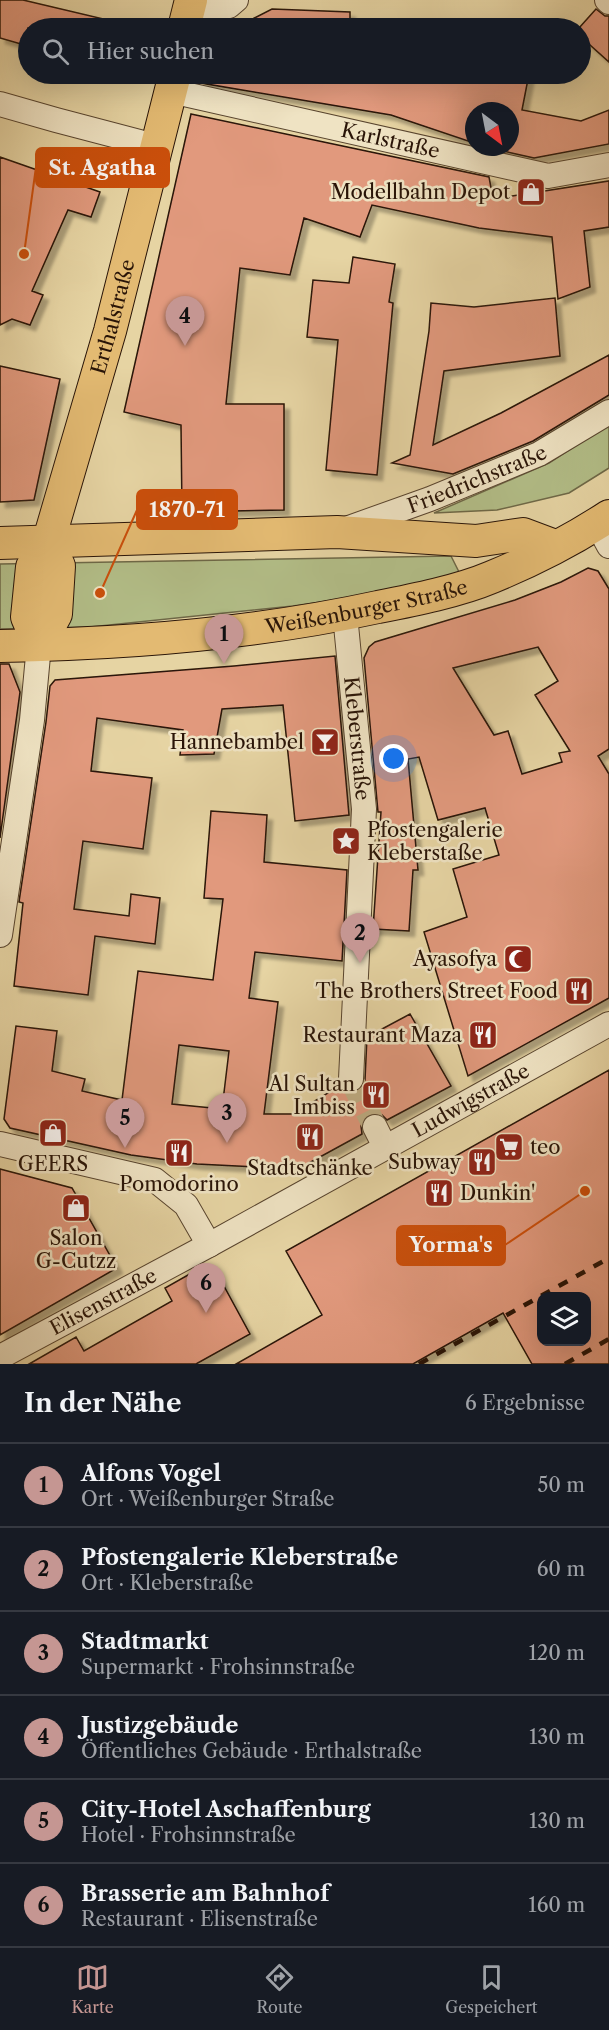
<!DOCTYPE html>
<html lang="de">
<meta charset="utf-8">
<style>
:root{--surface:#171b24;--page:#242831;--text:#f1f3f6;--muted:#9ea1a6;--line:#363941;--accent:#c59692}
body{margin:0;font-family:"Libre Caslon Text",serif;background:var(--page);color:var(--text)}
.controls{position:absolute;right:18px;bottom:18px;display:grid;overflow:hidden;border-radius:12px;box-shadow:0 6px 24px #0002}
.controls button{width:54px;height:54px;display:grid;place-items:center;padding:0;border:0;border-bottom:2px solid var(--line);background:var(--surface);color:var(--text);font:30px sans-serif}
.compass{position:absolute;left:465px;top:102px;width:54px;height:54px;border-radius:50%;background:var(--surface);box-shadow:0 6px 24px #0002;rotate:148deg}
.you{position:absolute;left:394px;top:759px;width:21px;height:21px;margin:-15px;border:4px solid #fff;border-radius:50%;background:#1a73e8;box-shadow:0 0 0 9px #1a73e833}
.badge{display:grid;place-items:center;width:39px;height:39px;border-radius:50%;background:var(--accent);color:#111;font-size:20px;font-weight:700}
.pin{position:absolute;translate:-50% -50px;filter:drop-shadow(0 2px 3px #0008)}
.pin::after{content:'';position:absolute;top:32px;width:21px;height:18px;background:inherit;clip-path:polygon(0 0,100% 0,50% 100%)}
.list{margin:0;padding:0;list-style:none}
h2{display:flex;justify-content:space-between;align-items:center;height:78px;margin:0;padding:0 24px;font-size:26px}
h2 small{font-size:20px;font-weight:400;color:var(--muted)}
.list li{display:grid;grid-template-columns:39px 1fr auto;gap:18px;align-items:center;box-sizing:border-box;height:84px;padding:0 24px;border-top:2px solid var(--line)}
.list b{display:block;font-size:22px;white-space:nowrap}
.list p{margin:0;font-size:20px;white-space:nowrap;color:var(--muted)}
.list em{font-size:20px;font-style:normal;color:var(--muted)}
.icon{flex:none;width:33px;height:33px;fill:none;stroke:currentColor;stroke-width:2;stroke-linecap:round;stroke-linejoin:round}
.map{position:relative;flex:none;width:609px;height:1364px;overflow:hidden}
.search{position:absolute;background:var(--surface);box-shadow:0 6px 24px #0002;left:18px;right:18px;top:18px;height:66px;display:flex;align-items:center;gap:15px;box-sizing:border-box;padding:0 21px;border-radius:33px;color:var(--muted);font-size:22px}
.sheet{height:582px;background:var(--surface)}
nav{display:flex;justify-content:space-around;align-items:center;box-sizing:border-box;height:84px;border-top:2px solid var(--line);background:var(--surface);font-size:16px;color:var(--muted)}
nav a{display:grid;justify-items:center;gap:3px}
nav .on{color:var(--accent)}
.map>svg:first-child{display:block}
</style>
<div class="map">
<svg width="609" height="1364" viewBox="0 0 609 1364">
<defs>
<filter id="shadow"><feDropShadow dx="5.5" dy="5.5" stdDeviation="1.5" flood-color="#0004"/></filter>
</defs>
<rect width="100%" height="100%" fill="#e6d4a3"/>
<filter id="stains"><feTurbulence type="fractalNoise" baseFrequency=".00333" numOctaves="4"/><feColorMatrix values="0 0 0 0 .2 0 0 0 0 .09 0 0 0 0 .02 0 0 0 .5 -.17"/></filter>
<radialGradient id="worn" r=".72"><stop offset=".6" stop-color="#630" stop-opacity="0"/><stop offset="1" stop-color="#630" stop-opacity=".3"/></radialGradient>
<path fill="#b2bd87" stroke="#6e6847" stroke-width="1.5" d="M609 424V468L569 493 497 510 434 513 549 463Z
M451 556 460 574 389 592 293 606 90 627 0 629V564Z"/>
<path fill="#e1997d" stroke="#291407" stroke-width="1.5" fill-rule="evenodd" filter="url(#shadow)" d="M0 0H23L112 21 111 28H28V46L0 38Z
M272 9 350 12V28H235Z
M596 9 605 16H609V62L580 36V28H579Z
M201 74H529L522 110 581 121 609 110V144L534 158 485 147H510V111H474V143L391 115 201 83Z
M191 114 489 177 493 199 609 181V227L584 231 590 287 558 299 552 237 479 228 372 205 360 237 304 218 290 275 240 268 226 404H284V510L182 512 181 425 124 412Z
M0 157 100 192 91 217 68 210 32 291 43 295 30 325 12 319 0 325Z
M353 257 395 264 389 302 393 303 377 475 326 470 338 340 307 337 313 280 349 283Z
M555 298 560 356 444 371 433 445 501 413 609 355V395L533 441 453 474 392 463 410 455 429 331 431 303 474 307Z
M0 366 60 379 34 500 0 502Z
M588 568 598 571 609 589V749L598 756 609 774V998L468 1076 424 932 467 917 453 869 499 855 485 808 438 820 419 757 408 759 418 870H413L409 931 373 929 381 812H378L364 658 369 647 375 642 515 600 561 582ZM538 647 558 681 535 695 570 751 559 753 562 762 522 774 508 731 494 735 453 668Z
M335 656 349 815 295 821 283 705 222 709 214 754 180 755 183 730 97 718 91 771 152 778 143 849 83 841 74 909 129 916 131 894 160 898 155 944 95 936 88 995 14 986 23 903 19 902 46 722 50 686 55 680 234 666Z
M0 664H9L20 692 0 838Z
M211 811 267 815 264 862 347 870 342 961 255 952 249 998 278 1002 264 1114H294L339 1086 344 1091 350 1093 358 1091 363 1086 365 1080 367 1037 410 1014 451 1086 387 1120 382 1115 376 1113 368 1115 363 1120 361 1126 362 1134 298 1169 197 1164 131 1155 10 1128 4 1119 16 1026 57 1031 52 1071 85 1079 82 1091 122 1100 138 971 213 980 223 899 204 898ZM179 1045 229 1051 222 1109 172 1104Z
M609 1070V1364H532L503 1313 413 1364H236L322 1315 286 1251ZM542 1296H586V1341H542Z
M0 1169 72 1188 117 1268 0 1335Z
M195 1271 204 1286 219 1277 250 1334 196 1364H29L76 1337 84 1351 172 1301 165 1288Z"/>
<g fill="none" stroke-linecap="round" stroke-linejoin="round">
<path stroke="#c0ae84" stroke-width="24" stroke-dasharray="24 12" stroke-linecap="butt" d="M351 1079 375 1127"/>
<g stroke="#58442e" stroke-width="26">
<g id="minor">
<path d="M607 0 609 2"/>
<path d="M187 15 229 6 236 0"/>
<path id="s1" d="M171 91 548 176 609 165"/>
<path d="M0 104 56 120 155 146"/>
<path d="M597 524 609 546"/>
<path id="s2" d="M346 529 430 499 539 454 609 412"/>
<path id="s3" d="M345 615 364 809 351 1079"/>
<path d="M0 935 32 720 39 645"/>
<path d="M375 1127 385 1147"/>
<path d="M0 1144 155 1180 186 1205 209 1245"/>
<path id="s4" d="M0 1357 209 1245 609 1024"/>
</g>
</g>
<g stroke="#291407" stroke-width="34">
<g id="major">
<path d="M184 28 191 0"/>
<path d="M0 543 337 532 476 541 523 534 555 546"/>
<path id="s5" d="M39 645 27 617 32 567 48 543 110 331 175 74"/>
<path d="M39 645 56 614 59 566 48 543"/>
<path id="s6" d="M0 646C127 644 254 634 378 607 414 600 459 591 492 577 531 561 574 539 609 516"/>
</g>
</g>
<use href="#minor" stroke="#efe3c3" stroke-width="24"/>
<use href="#major" stroke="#e3ba72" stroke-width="32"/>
<path stroke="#291407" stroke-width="4.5" stroke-dasharray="10 10" stroke-linecap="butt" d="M419 1364 609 1258
M565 1364 609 1339"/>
</g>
<defs>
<g id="shop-square" transform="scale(1.5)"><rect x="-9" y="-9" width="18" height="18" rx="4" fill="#8f2418" stroke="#efe3c3"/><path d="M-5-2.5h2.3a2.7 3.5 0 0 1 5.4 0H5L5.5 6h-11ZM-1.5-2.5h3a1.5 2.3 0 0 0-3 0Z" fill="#fff"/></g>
<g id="bar-square" transform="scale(1.5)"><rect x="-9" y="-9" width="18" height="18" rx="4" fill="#8f2418" stroke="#efe3c3"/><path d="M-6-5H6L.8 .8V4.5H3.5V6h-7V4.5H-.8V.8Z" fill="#fff"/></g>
<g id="sight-square" transform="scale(1.5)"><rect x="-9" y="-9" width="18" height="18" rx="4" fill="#8f2418" stroke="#efe3c3"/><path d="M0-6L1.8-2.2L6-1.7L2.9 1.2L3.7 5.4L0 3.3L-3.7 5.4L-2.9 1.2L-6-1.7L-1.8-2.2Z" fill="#fff"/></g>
<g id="mosque-square" transform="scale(1.5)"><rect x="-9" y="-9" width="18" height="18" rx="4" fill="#8f2418" stroke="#efe3c3"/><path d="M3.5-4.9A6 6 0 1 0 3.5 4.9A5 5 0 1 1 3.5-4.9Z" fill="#fff"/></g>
<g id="restaurant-square" transform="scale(1.5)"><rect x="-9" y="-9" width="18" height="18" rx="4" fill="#8f2418" stroke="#efe3c3"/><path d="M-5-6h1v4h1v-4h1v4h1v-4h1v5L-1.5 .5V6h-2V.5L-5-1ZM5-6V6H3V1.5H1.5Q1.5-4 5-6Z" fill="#fff"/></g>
<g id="supermarket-square" transform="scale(1.5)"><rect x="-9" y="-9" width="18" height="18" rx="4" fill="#8f2418" stroke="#efe3c3"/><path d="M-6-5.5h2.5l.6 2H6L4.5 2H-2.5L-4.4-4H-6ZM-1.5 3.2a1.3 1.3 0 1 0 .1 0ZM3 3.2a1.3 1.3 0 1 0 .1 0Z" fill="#fff"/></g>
</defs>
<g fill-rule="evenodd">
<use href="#shop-square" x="531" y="192"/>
<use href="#bar-square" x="325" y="742"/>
<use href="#sight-square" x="346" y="841"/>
<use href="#mosque-square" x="518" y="959"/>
<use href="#restaurant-square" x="579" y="991"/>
<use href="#restaurant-square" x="483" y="1035"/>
<use href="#restaurant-square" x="376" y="1095"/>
<use href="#shop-square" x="53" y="1133"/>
<use href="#restaurant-square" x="310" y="1137"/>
<use href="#supermarket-square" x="509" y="1147"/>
<use href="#restaurant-square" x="179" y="1153"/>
<use href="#restaurant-square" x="482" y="1162"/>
<use href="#restaurant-square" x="439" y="1193"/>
<use href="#shop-square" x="76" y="1208"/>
</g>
<g text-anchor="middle" stroke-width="5" stroke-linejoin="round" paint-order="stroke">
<g font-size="20" fill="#291407" stroke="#efe3c3">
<text dy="7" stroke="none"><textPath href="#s1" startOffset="225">Karlstraße</textPath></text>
<text dy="7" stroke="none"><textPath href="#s5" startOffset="345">Erthalstraße</textPath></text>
<text dy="7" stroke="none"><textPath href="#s2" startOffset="140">Friedrichstraße</textPath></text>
<text dy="7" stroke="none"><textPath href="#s6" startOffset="369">Weißenburger Straße</textPath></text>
<text dy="7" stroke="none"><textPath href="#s3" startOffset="124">Kleberstraße</textPath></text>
<text dy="7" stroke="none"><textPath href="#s4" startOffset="536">Ludwigstraße</textPath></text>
<text dy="7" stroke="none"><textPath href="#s4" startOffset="117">Elisenstraße</textPath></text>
</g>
<g font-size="20" fill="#291407" stroke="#efe3c3" text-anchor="end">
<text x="510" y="199">Modellbahn Depot</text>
<text x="304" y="749">Hannebambel</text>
<text x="367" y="837" text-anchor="start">Pfostengalerie<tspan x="367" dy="23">Kleberstaße</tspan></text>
<text x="497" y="966">Ayasofya</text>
<text x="558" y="998">The Brothers Street Food</text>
<text x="462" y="1042">Restaurant Maza</text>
<text x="355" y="1091">Al Sultan<tspan x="355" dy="23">Imbiss</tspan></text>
<text x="530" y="1154" text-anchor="start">teo</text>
<text x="461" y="1169">Subway</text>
<text x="53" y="1171" text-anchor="middle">GEERS</text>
<text x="310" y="1175" text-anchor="middle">Stadtschänke</text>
<text x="179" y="1191" text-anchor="middle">Pomodorino</text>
<text x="460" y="1200" text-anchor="start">Dunkin'</text>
<text x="76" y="1245" text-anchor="middle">Salon<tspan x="76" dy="23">G-Cutzz</tspan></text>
</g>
</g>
<path fill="none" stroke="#cb4f0b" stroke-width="2" d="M24 254L36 167M100 593L137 510M585 1191L505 1245"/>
<g fill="#cb4f0b" stroke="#efe3c3" stroke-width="2">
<circle cx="24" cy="254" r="6"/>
<circle cx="100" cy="593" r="6"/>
<circle cx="585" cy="1191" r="6"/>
</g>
<g fill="#cb4f0b" stroke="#cb4f0b" stroke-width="2">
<rect x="36" y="148" width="133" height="39" rx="6"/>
<rect x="137" y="490" width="100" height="39" rx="6"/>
<rect x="397" y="1226" width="108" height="39" rx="6"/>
</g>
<g font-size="21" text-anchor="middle" font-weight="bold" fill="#fff">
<text x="102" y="175">St. Agatha</text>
<text x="187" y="517">1870-71</text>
<text x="451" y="1252">Yorma's</text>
</g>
<rect width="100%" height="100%" filter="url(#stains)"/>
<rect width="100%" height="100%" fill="url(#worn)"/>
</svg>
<div class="controls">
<button><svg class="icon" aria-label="layers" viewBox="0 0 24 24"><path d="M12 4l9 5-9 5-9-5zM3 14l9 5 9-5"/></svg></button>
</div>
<svg class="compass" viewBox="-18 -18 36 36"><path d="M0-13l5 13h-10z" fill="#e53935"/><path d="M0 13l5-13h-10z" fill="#9ea1a6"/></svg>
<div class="you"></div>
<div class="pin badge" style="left:224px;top:664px">1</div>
<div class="pin badge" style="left:360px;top:963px">2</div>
<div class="pin badge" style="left:227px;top:1143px">3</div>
<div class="pin badge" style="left:185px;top:346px">4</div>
<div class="pin badge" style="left:125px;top:1148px">5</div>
<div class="pin badge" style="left:206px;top:1313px">6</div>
<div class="search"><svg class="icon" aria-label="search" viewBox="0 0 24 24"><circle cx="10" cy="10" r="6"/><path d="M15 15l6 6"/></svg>Hier suchen</div>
</div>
<section class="sheet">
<h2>In der Nähe<small>6 Ergebnisse</small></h2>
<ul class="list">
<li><span class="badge">1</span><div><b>Alfons Vogel</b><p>Ort · Weißenburger Straße</p></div><em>50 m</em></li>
<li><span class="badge">2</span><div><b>Pfostengalerie Kleberstraße</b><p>Ort · Kleberstraße</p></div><em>60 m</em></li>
<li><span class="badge">3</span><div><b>Stadtmarkt</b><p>Supermarkt · Frohsinnstraße</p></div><em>120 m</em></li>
<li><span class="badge">4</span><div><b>Justizgebäude</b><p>Öffentliches Gebäude · Erthalstraße</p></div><em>130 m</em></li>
<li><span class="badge">5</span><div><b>City-Hotel Aschaffenburg</b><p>Hotel · Frohsinnstraße</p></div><em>130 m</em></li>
<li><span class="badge">6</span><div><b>Brasserie am Bahnhof</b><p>Restaurant · Elisenstraße</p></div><em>160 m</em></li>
</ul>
</section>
<nav>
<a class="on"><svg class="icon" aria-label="map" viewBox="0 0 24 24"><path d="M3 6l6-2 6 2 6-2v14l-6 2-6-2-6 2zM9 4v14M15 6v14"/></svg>Karte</a>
<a><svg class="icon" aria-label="directions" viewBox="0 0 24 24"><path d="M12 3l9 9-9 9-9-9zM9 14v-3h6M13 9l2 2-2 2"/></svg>Route</a>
<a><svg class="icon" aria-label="saved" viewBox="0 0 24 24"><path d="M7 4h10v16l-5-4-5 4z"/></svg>Gespeichert</a>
</nav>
